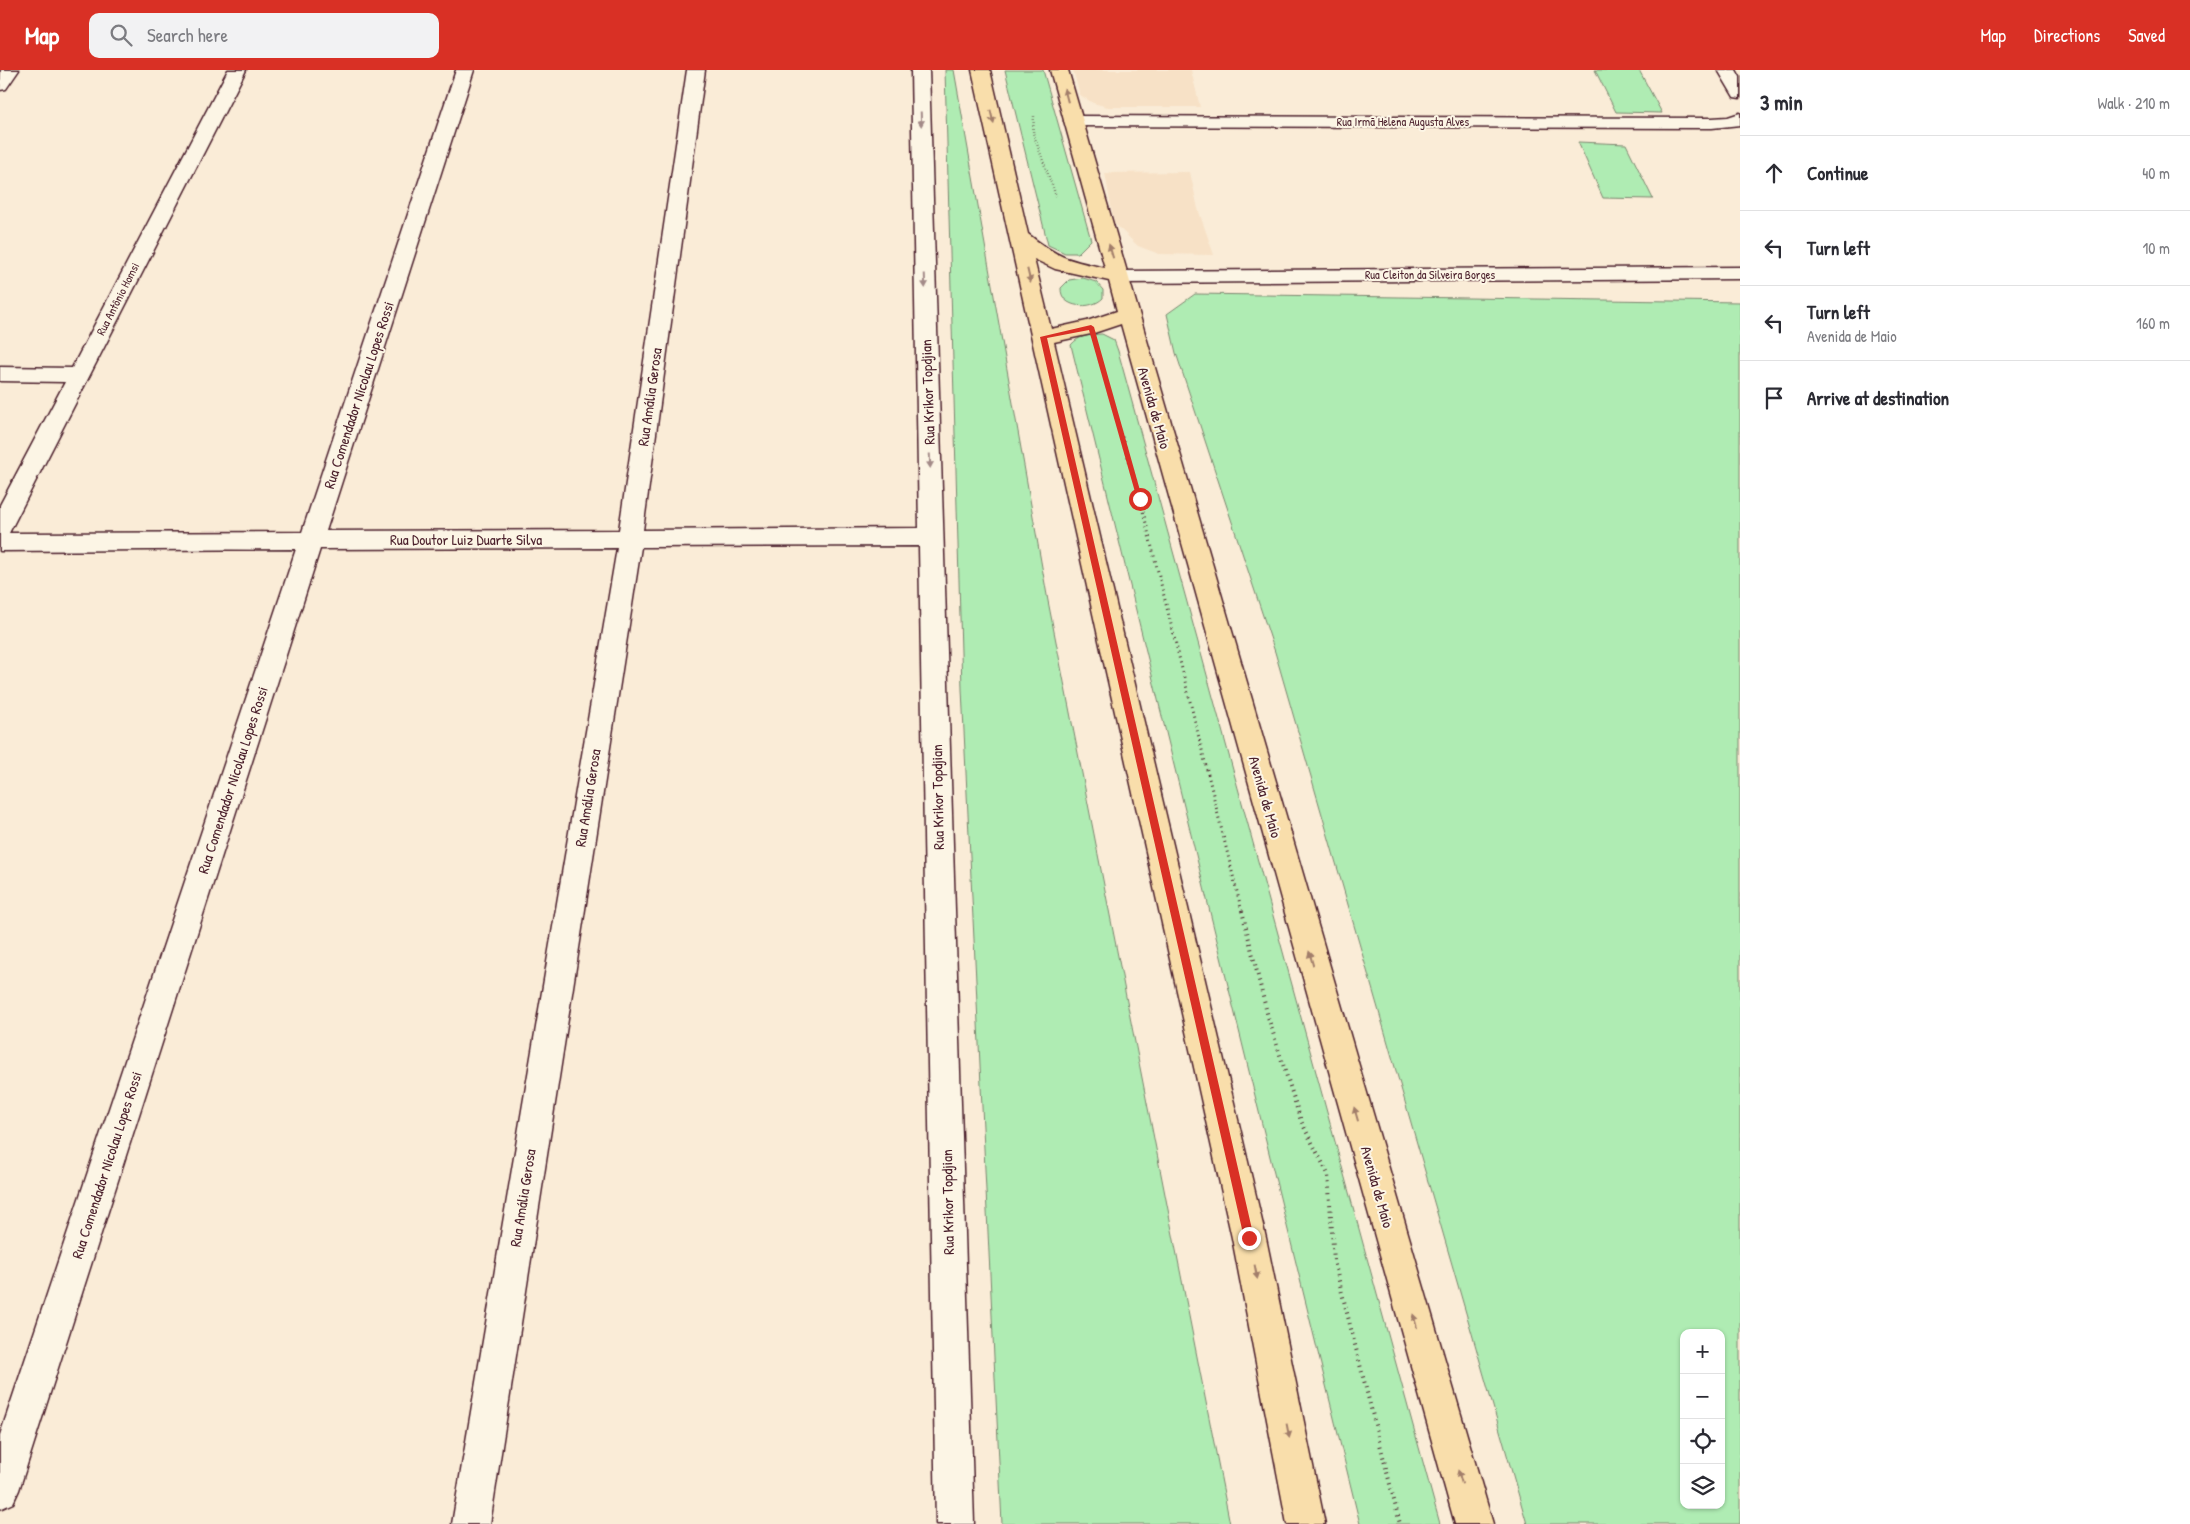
<!DOCTYPE html>
<meta charset="utf-8">
<style>
:root{--surface:#fff;--page:#f2f2f3;--text:#2b2b33;--muted:#7c7c81;--line:#e1e1e2;--accent:#d93025}
body{margin:0;font-family:"Patrick Hand",sans-serif;background:var(--page);color:var(--text)}
.controls{position:absolute;right:15px;bottom:15px;display:grid;overflow:hidden;border-radius:10px;box-shadow:0 1px 4px #0004}
.controls button{width:45px;height:45px;display:grid;place-items:center;padding:0;border:0;border-bottom:1px solid var(--line);background:var(--surface);color:var(--text);font:25px sans-serif}
.stop{position:absolute;width:15px;height:15px;margin:-11px;border:4px solid #d93025;border-radius:50%;background:#fff}
.stop.end{background:#d93025;border-color:#fff;box-shadow:0 1px 5px #0008}
.list{margin:0;padding:0;list-style:none}
h2{display:flex;justify-content:space-between;align-items:center;height:65px;margin:0;padding:0 20px;font-size:21px}
h2 small{font-size:16px;font-weight:400;color:var(--muted)}
.list li{display:grid;grid-template-columns:32px 1fr auto;gap:15px;align-items:center;box-sizing:border-box;height:75px;padding:0 20px;border-top:1px solid var(--line)}
.list b{display:block;font-size:19px;white-space:nowrap}
.list p{margin:0;font-size:16px;white-space:nowrap;color:var(--muted)}
.list em{font-size:16px;font-style:normal;color:var(--muted)}
.icon{flex:none;width:28px;height:28px;fill:none;stroke:currentColor;stroke-width:2;stroke-linecap:round;stroke-linejoin:round}
.map{position:relative;flex:none;width:1740px;height:1454px;overflow:hidden}
header{display:flex;align-items:center;gap:30px;box-sizing:border-box;height:70px;padding:0 25px;background:var(--accent);color:#fff}
header strong{font-size:24px}
nav{display:flex;gap:28px;margin-inline-start:auto;font-size:18px}
.search{width:350px;height:45px;background:var(--page);display:flex;align-items:center;gap:12px;box-sizing:border-box;padding:0 18px;border-radius:10px;color:var(--muted);font-size:19px}
main{display:flex}
aside{flex:1;background:var(--surface)}
.map>svg:first-child{display:block}
</style>
<header>
<strong>Map</strong>
<div class="search"><svg class="icon" aria-label="search" viewBox="0 0 24 24"><circle cx="10" cy="10" r="6"/><path d="M15 15l6 6"/></svg>Search here</div>
<nav><a>Map</a><a>Directions</a><a>Saved</a></nav>
</header>
<main>
<div class="map">
<svg width="1740" height="1454" viewBox="0 0 1740 1454">
<rect width="100%" height="100%" fill="#faecd7"/>
<filter id="ink" filterUnits="userSpaceOnUse"><feTurbulence type="fractalNoise" baseFrequency=".02" numOctaves="2"/><feDisplacementMap in="SourceGraphic" scale="10" xChannelSelector="R" yChannelSelector="G"/><feConvolveMatrix kernelMatrix="1 2 1 2 8 2 1 2 1" color-interpolation-filters="sRGB"/></filter>
<g filter="url(#ink)">
<path fill="#f7e1c6" d="M1073 0H1191L1200 37H1108L1093 33 1080 25Z
M1190 102 1198 139 1214 185 1159 184 1138 176 1114 153 1105 103Z"/>
<path fill="#afecb3" stroke="#7c866f" fill-rule="evenodd" d="M945 0H954L1048 531 1230 1454H1002L962 619Z
M1005 0H1043L1091 170 1078 183H1065L1048 175Z
M1595 0H1639L1662 43 1616 42Z
M1578 72 1626 74 1653 129 1603 128Z
M1083 208 1096 212 1103 220V228C1092 240 1060 239 1061 218L1069 210Z
M1195 224 1740 232V1454H1527L1275 582 1176 283 1167 244ZM1684 1263H1721V1435H1684Z
M1102 264 1114 270 1118 281 1440 1454H1360L1071 275C1079 265 1090 265 1102 264Z"/>
<g fill="none" stroke-linecap="round" stroke-linejoin="round">
<g stroke="#4a1f2b" stroke-width="3">
<path id="minor" d="M1 0H19L6 19 0 20Z
M228 0H246L9 463 302 462 456 0H474L326 461 619 460 687 0H705L643 460 919 458 911 0H929L974 1454H936L919 476 641 477 490 1454H452L617 478 320 479 19 1420 13 1433 0 1439V1365L296 479 0 481V435L65 312 0 311V297L72 298Z
M1718 0H1736L1740 7V28L1734 27Z
M1740 43V55L1712 58 1073 56 1067 55 1064 51 1067 47 1073 46 1712 48 1728 47Z
M1740 197V209L1119 213 1112 211 1109 207 1112 203 1119 201Z"/>
</g>
<g stroke="#4a1f2b" stroke-width="3">
<path id="major" d="M972 0H990L1028 164C1058 188 1068 190 1105 198L1050 0H1068L1493 1454H1455L1121 254 1091 264 1054 272 1266 1168 1325 1454H1287L1232 1168ZM1034 189 1055 199 1109 211 1117 241 1087 251 1051 259Z"/>
</g>
<path stroke="#4a1f2b" stroke-width="2.5" stroke-dasharray="0.5 2.5" stroke-linecap="butt" d="M1034 46 1033 63 1056 126
M1099 289 1122 368"/>
<path stroke="#4a1f2b" stroke-width="3" stroke-dasharray="1 4" stroke-linecap="butt" d="M1122 367 1136 414
M1142 437 1242 842"/>
<path stroke="#4a1f2b" stroke-width="4" stroke-dasharray="1 4.5" stroke-linecap="butt" d="M1242 841 1268 947 1301 1051 1328 1104 1334 1191 1400 1454"/>
<use href="#minor" fill="#fcf5e5" fill-rule="evenodd"/>
<use href="#major" fill="#f9deab" fill-rule="evenodd"/>
</g>
<defs><path id="oneway-solid" d="M-6-.8H1V-3.2L6.5 0L1 3.2V.8H-6Z" transform="scale(1.25)"/></defs>
<g fill="#a27e6b">
<use href="#oneway-solid" transform="translate(1066 25) rotate(-105)"/>
<use href="#oneway-solid" transform="translate(992 47) rotate(77)"/>
<use href="#oneway-solid" transform="translate(1111 181) rotate(-107)"/>
<use href="#oneway-solid" transform="translate(1029 206) rotate(77)"/>
<use href="#oneway-solid" transform="translate(1311 888) rotate(-106)"/>
<use href="#oneway-solid" transform="translate(1356 1044) rotate(-106)"/>
<use href="#oneway-solid" transform="translate(1256 1202) rotate(79)"/>
<use href="#oneway-solid" transform="translate(1415 1251) rotate(-106)"/>
<use href="#oneway-solid" transform="translate(1288 1361) rotate(79)"/>
<use href="#oneway-solid" transform="translate(1460 1407) rotate(-106)"/>
</g>
<g fill="#a38a88">
<use href="#oneway-solid" transform="translate(921 49) rotate(88)"/>
<use href="#oneway-solid" transform="translate(925 211) rotate(88)"/>
<use href="#oneway-solid" transform="translate(930 391) rotate(88)"/>
</g>
</g>
<path fill="#d93025" d="M1091 255 1094 257 1143 431 1137 429 1089 260 1047 268 1254 1168 1249 1173 1244 1168 1040 267Z"/>
<g text-anchor="middle" stroke-width="4" stroke-linejoin="round" paint-order="stroke">
<g font-size="12" fill="#4a1f2b" stroke="#fcf5e5">
<text x="1403" y="56">Rua Irmã Helena Augusta Alves</text>
<text x="1430" y="209">Rua Cleiton da Silveira Borges</text>
<text transform="translate(118 229) rotate(-63)" y="4">Rua Antônio Homsi</text>
</g>
<g font-size="15" fill="#4a1f2b" stroke="#fcf5e5">
<text transform="translate(928 322) rotate(-92)" y="5">Rua Krikor Topdjian</text>
<text transform="translate(359 325) rotate(-72)" y="5">Rua Comendador Nicolau Lopes Rossi</text>
<text transform="translate(650 327) rotate(-82)" y="5">Rua Amália Gerosa</text>
<text transform="translate(1154 338) rotate(74)" y="5">Avenida de Maio</text>
<text x="466" y="475">Rua Doutor Luiz Duarte Silva</text>
<text transform="translate(233 710) rotate(-72)" y="5">Rua Comendador Nicolau Lopes Rossi</text>
<text transform="translate(938 727) rotate(-91)" y="5">Rua Krikor Topdjian</text>
<text transform="translate(1265 727) rotate(74)" y="5">Avenida de Maio</text>
<text transform="translate(588 728) rotate(-81)" y="5">Rua Amália Gerosa</text>
<text transform="translate(107 1095) rotate(-72)" y="5">Rua Comendador Nicolau Lopes Rossi</text>
<text transform="translate(1377 1117) rotate(74)" y="5">Avenida de Maio</text>
<text transform="translate(523 1128) rotate(-81)" y="5">Rua Amália Gerosa</text>
<text transform="translate(948 1132) rotate(-91)" y="5">Rua Krikor Topdjian</text>
</g>
</g>
</svg>
<div class="controls">
<button>+</button>
<button>−</button>
<button><svg class="icon" aria-label="locate" viewBox="0 0 24 24"><circle cx="12" cy="12" r="6"/><path d="M12 2v4M12 18v4M2 12h4M18 12h4"/></svg></button>
<button><svg class="icon" aria-label="layers" viewBox="0 0 24 24"><path d="M12 4l9 5-9 5-9-5zM3 14l9 5 9-5"/></svg></button>
</div>
<div class="stop" style="left:1140px;top:429px"></div>
<div class="stop end" style="left:1249px;top:1168px"></div>
</div>
<aside>
<h2>3 min<small>Walk · 210 m</small></h2>
<ul class="list">
<li><svg class="icon" aria-label="ahead" viewBox="0 0 24 24"><path d="M12 20V5M6 11l6-6 6 6"/></svg><div><b>Continue</b></div><em>40 m</em></li>
<li><svg class="icon" aria-label="left" viewBox="0 0 24 24"><path d="M17 20v-9H6M10 6l-5 5 5 5"/></svg><div><b>Turn left</b></div><em>10 m</em></li>
<li><svg class="icon" aria-label="left" viewBox="0 0 24 24"><path d="M17 20v-9H6M10 6l-5 5 5 5"/></svg><div><b>Turn left</b><p>Avenida de Maio</p></div><em>160 m</em></li>
<li><svg class="icon" aria-label="arrive" viewBox="0 0 24 24"><path d="M6 21V4h12l-3 4 3 4H6"/></svg><div><b>Arrive at destination</b></div></li>
</ul>
</aside>
</main>
